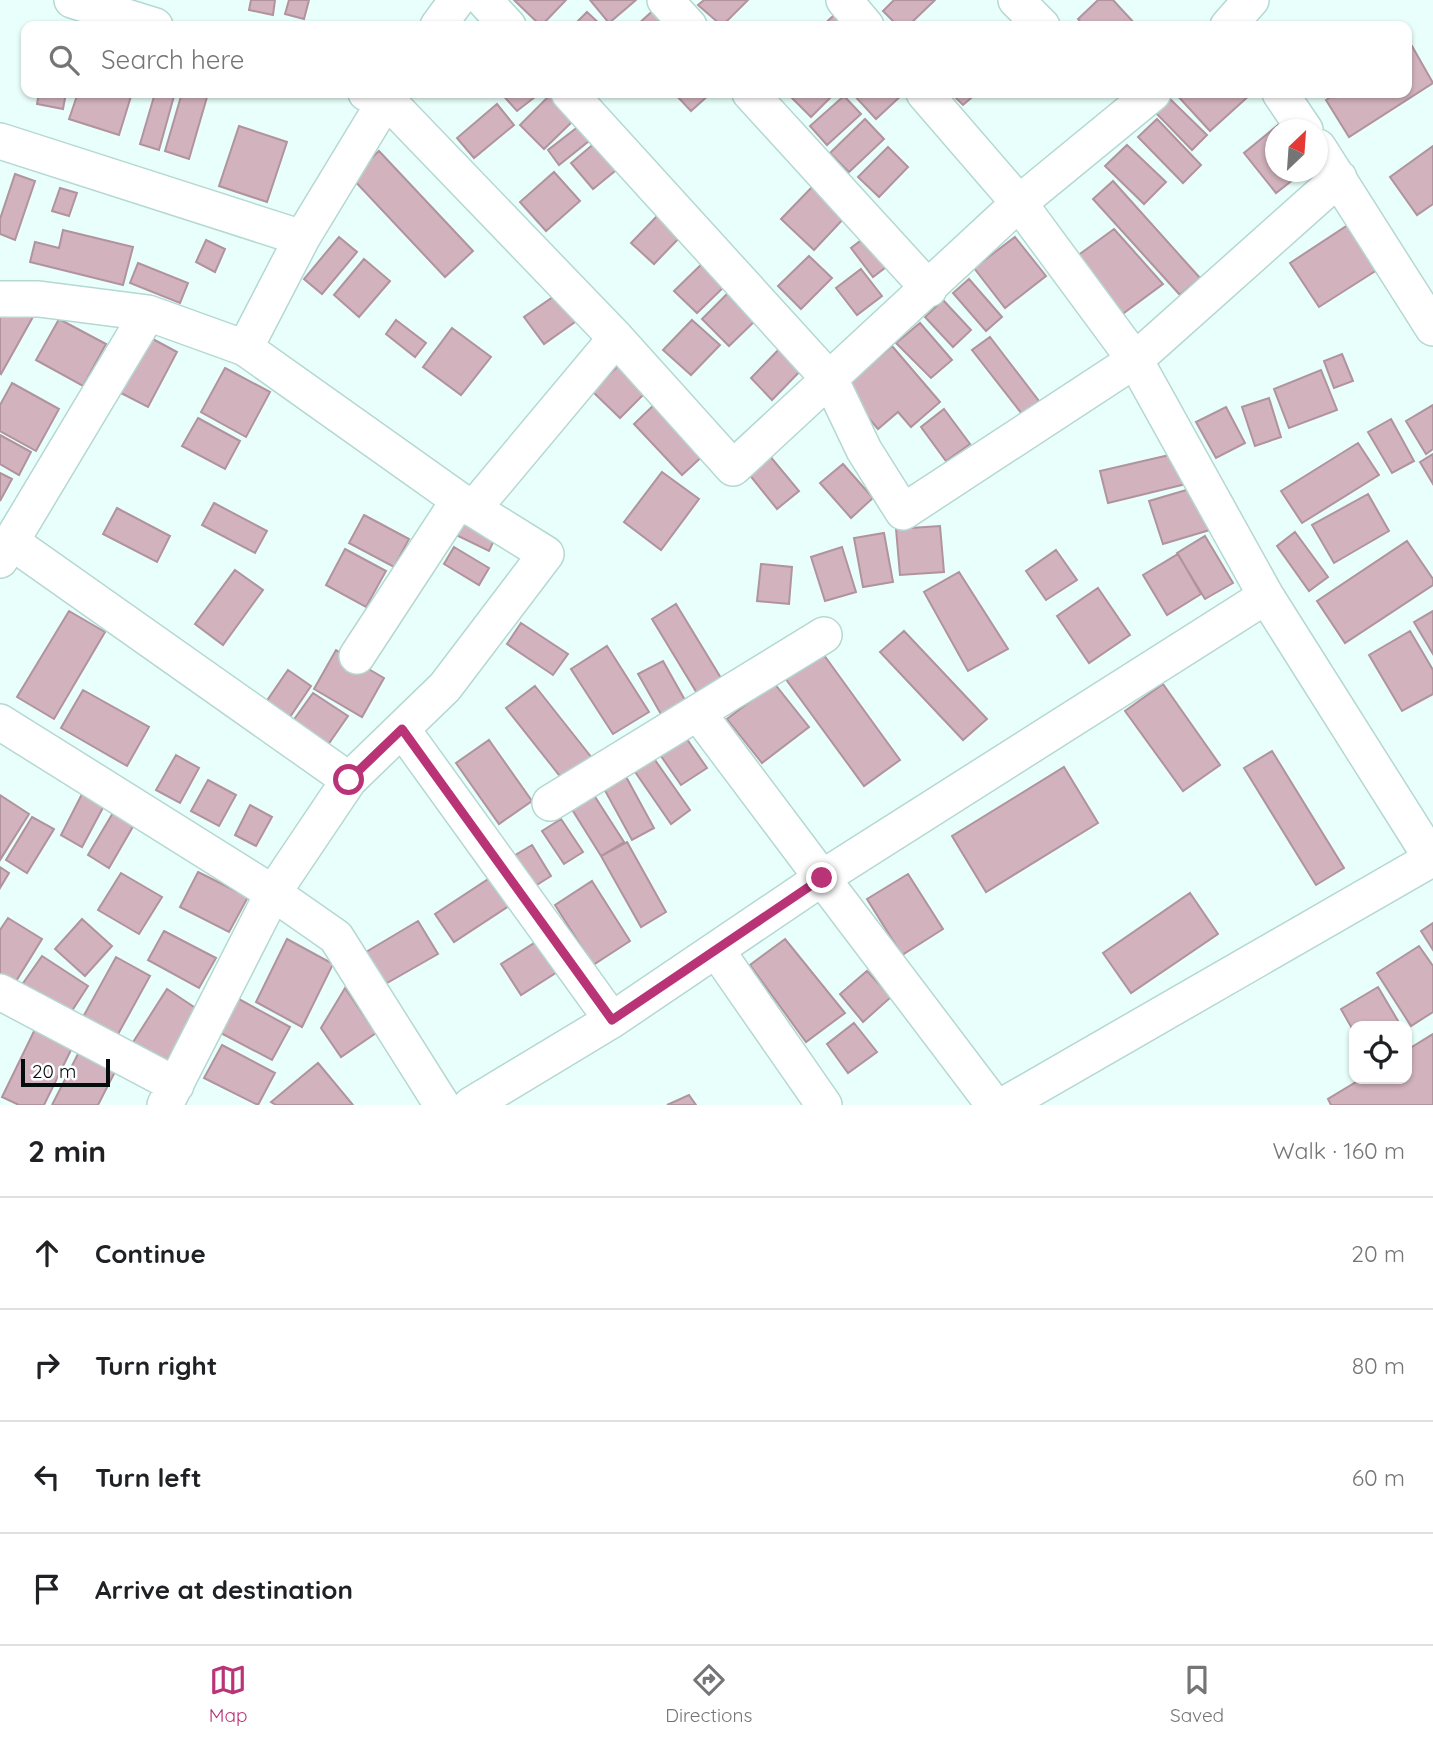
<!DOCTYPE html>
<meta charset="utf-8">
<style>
:root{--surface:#fff;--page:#f6f6f6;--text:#202124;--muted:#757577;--line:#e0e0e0;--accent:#b93477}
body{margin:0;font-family:Quicksand,sans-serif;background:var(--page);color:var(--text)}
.controls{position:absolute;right:21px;bottom:21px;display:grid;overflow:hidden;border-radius:14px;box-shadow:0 2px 5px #0004}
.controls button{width:63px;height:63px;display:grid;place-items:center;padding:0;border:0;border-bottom:2px solid var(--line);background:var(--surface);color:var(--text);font:35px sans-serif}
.compass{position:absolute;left:1265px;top:119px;width:63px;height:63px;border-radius:50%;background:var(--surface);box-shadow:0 2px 5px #0004;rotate:25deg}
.scale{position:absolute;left:21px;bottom:18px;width:89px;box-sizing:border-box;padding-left:7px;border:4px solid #030e0c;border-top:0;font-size:19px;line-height:24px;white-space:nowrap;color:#030e0c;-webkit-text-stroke:5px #fff;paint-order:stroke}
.stop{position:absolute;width:21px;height:21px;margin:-16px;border:5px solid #b93477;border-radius:50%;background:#fff}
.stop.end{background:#b93477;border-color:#fff;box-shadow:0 2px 7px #0008}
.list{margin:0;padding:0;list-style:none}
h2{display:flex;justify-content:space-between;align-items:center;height:91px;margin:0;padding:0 28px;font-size:30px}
h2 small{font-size:23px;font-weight:400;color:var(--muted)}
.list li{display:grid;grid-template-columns:46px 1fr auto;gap:21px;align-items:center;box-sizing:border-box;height:112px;padding:0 28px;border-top:2px solid var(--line)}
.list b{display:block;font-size:26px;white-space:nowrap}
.list em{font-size:23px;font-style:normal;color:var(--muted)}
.icon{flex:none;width:38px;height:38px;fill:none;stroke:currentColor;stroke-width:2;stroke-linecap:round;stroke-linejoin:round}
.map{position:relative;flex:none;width:1433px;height:1105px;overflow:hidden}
.search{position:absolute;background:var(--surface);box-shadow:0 2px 5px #0004;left:21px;right:21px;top:21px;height:77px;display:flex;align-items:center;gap:18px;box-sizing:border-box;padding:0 24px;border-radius:14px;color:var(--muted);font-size:26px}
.sheet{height:539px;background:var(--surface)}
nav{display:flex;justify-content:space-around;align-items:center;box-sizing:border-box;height:98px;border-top:2px solid var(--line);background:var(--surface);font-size:19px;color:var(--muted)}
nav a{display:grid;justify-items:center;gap:4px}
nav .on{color:var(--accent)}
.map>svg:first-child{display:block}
</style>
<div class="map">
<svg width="1433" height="1105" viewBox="0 0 1433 1105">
<rect width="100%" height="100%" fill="#e9fffb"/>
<path fill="#d1b2bd" stroke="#b1939e" stroke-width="2" d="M251 0H275L273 15 249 10Z
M289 0H309L304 19 285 14Z
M514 0H566L541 26Z
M590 0H636L609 23Z
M704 0H748L722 26 698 5Z
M894 0H935L908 26H898L883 11Z
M1098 0H1113L1137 26H1084L1078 19Z
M658 6 676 26H636Z
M841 9 857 26H822Z
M587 12 602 26H573Z
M1412 46 1433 83 1349 137 1326 100 1337 93H1407V49Z
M39 93H66L63 109 37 104Z
M78 93H132L119 135 69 119Z
M155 93 174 96 159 150 140 144Z
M182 93 207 97 189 159 165 151Z
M501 93H540L517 111Z
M552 93 576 118 544 149 520 125Z
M674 93H711L691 111Z
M787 93H835L811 117Z
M852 93H904L876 119Z
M951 93H977L963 105Z
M1175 93H1252L1210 131Z
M844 96 861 114 827 145 810 126Z
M1169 98 1207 135 1192 150 1155 112Z
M497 104 514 125 474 158 457 138Z
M865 119 884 139 849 172 830 153Z
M1157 119 1201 165 1183 183 1138 137Z
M1283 121 1289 130H1276V172H1303L1276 193 1244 153Z
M583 123 594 137 559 165 548 150Z
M239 126 287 142 267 202 219 186Z
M602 137 625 163 593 189 571 163Z
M1127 145 1166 182 1144 204 1105 166Z
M1433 146V204L1417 215 1390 177Z
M888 147 908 167 879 197 858 177Z
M379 151 473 251 445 277 351 177Z
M554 172 580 201 546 231 520 202Z
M15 174 35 181 15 240 0 234V219Z
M1113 181 1200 278 1180 295 1093 199Z
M815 184 847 215 814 250 781 219Z
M60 188 77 193 69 216 52 211Z
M661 212 684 233 654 264 631 243Z
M1348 225 1377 270 1319 307 1290 263Z
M1114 229 1163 284 1117 318 1073 259Z
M63 230 133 247 123 285 30 262 35 242 59 248Z
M868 235 890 264 873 277 851 248Z
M339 237 357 252 322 294 304 279Z
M1015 237 1046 276 1005 308 974 268Z
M206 240 225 249 215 272 196 262Z
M809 256 832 278 801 309 778 286Z
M709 257 731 280 697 313 674 291Z
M364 259 390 281 359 317 334 295Z
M138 263 188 283 180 303 130 283Z
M861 269 882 296 857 315 836 288Z
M969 279 1002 317 986 331 953 293Z
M733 288 760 316 729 346 702 319Z
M563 290 582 317 544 344 524 317Z
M943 300 971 330 953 347 925 317Z
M0 311 34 315 1 374 0 373Z
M59 319 106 344 83 386 36 360Z
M396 320 426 343 415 357 386 334Z
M692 320 720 345 691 375 663 350Z
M920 323 952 360 931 378 896 343Z
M452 328 491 357 461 395 423 367Z
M149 337 177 352 148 407 119 392Z
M990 337 1039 401 1022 414 972 350Z
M787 341 809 362 772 400 751 378Z
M892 346 940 402 911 427 898 412 878 429 843 388Z
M1342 354 1353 381 1334 388 1324 361Z
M621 363 648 390 620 418 592 391Z
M225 368 270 392 246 437 201 412Z
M1321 370 1337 410 1289 428 1274 389Z
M12 383 59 409 36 451 0 431V405Z
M1269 398 1281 437 1255 446 1242 407Z
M658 401 706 453 682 475 634 424Z
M1433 405V449L1426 454 1406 421Z
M1226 407 1245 443 1216 458 1196 422Z
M944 409 970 444 946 461 921 427Z
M198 418 240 441 225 469 182 446Z
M1391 419 1414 461 1392 473 1368 432Z
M0 435 31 452 19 475 0 464Z
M1358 443 1379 475 1302 523 1281 491Z
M1178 453 1186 484 1108 503 1100 471Z
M1433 454V484L1420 462Z
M769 455 799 491 777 509 748 473Z
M843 464 873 498 851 518 820 483Z
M662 472 699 499 661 550 624 522Z
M0 473 12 479 0 501Z
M1200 486 1213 529 1163 544 1149 501Z
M1368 494 1389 531 1334 563 1312 525Z
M214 503 267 531 255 553 202 525Z
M117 508 170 536 157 562 103 534Z
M457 514 497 534 489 551 448 531Z
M364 515 409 539 394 567 349 543Z
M940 526 944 572 900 575 896 529Z
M1295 532 1328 577 1309 591 1277 546Z
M884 533 893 582 863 587 854 538Z
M1205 536 1233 583 1205 599 1177 553Z
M1407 541 1433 579V585L1345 643 1317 601Z
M454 547 489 568 479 585 444 564Z
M842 547 856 592 825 601 811 557Z
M345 549 386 571 366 607 326 585Z
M1056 550 1077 580 1046 600 1026 571Z
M1178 554 1201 594 1167 615 1143 575Z
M761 564 792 567 789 604 757 601Z
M235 570 263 590 223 645 195 624Z
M959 572 1008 649 968 671 924 592Z
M1098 588 1130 635 1089 663 1057 616Z
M676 604 724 683 700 698 652 619Z
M69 611 105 632 54 719 17 697Z
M1433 611V654L1414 622Z
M521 623 568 654 553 675 507 644Z
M904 631 987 719 963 740 880 652Z
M1410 631 1433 670V694L1402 711 1369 655Z
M607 646 649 712 613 734 571 669Z
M336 650 384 678 362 717 314 689Z
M821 651 900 760 864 786 785 678Z
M663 661 686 702 662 716 638 674Z
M288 670 311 686 288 720 264 705Z
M774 683 809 727 762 763 727 719Z
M1163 684 1220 765 1183 791 1125 711Z
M535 686 592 758 563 780 506 708Z
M83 690 149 727 127 766 61 728Z
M313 693 348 716 325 749 290 725Z
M677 725 707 768 681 785 652 743Z
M489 740 532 801 499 824 456 763Z
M648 750 690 810 671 824 629 763Z
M1272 751 1344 868 1316 885 1244 768Z
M176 755 199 768 180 803 156 790Z
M1064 767 1098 823 986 892 952 836Z
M624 773 654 828 632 840 602 785Z
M208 780 236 795 219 826 191 811Z
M590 789 624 842 601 856 568 803Z
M84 790 106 802 82 847 61 835Z
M0 795 29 814 0 860Z
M250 805 272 817 256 846 235 835Z
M114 811 135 823 109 868 88 855Z
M32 817 54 829 27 873 6 860Z
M561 819 583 852 564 864 542 831Z
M627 842 666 912 641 927 601 856Z
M532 845 551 876 532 888 512 857Z
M0 867 9 873 0 888Z
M198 872 248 897 229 932 180 907Z
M121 873 162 897 139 934 98 910Z
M496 874 515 902 454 942 435 914Z
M908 874 943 929 902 955 867 899Z
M592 881 630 941 593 965 555 905Z
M1190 893 1218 934 1131 993 1103 953Z
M8 918 42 939 13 986 0 978V930Z
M82 919 112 946 85 976 55 949Z
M418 921 438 954 380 987 356 958Z
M1433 923V950L1421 931Z
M164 931 216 958 199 988 148 960Z
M542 938 562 969 521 995 501 964Z
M287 939 333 964 302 1027 256 1002Z
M785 939 845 1013 806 1042 750 965Z
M1419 946 1433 966V1012L1411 1026 1377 973Z
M42 956 88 986 66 1020 19 989Z
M116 957 150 976 117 1036 83 1017Z
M867 971 891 997 863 1022 840 994Z
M1378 987 1401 1026H1354V1032L1341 1009Z
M345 988 376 1033 341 1057 321 1028Z
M167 989 200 1011 163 1068 130 1047Z
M237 998 290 1027 272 1060 219 1032Z
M854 1023 877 1052 848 1073 827 1044Z
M36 1027 73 1046 44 1105H19L2 1097Z
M1433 1034V1105H1331L1328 1099 1361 1079H1407V1050Z
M222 1045 275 1073 258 1105 204 1078Z
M82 1046 119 1064 98 1105H52Z
M318 1063 353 1105H276L271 1102Z
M689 1095 696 1105H667Z"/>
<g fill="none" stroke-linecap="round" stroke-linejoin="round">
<g stroke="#b5d8d3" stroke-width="38">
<path id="minor" d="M72 0 155 26
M484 0 508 26
M665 0 689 26
M844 0 866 26
M1016 0 1042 26
M438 26 457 0
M1228 26 1251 0
M366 93 386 99 616 338 733 468 1019 203 1135 360 1266 596 1432 859
M569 93 831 381 864 450 903 512 1135 360 1339 178
M750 93 929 289
M924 93 1019 203 1153 93
M1280 93 1305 130
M0 141 302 238
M1318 147 1433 328
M0 299H39L148 313 245 348 459 500 546 554 445 687 349 780 273 893 0 722
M245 348 302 238 390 93
M473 509 616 338
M13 543 349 780
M0 560 148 313
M357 656 459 500
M402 729 612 1020
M550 803 824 635
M717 951 824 1105
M0 992 176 1085
M165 1105 273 893 336 937 442 1105
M471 1105 612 1020 822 878 698 713
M994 1105 822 878 1266 596
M1004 1105 1433 858"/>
</g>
<use href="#minor" stroke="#fff" stroke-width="35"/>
</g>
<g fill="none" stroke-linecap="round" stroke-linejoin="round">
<path stroke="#b93477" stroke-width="9" d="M349 780 402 729 612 1020 822 878"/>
</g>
</svg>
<div class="controls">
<button><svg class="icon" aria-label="locate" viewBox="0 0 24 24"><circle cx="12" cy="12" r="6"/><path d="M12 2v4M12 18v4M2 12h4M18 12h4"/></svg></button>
</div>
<svg class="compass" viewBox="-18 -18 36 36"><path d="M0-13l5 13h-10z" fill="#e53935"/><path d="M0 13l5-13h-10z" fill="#757577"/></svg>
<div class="scale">20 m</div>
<div class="stop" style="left:349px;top:780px"></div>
<div class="stop end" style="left:822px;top:878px"></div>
<div class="search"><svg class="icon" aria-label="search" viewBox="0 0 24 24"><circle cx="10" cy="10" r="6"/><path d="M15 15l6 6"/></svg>Search here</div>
</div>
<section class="sheet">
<h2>2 min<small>Walk · 160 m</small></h2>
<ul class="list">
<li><svg class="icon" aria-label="ahead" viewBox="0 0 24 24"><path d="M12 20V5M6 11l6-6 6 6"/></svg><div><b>Continue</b></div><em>20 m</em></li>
<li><svg class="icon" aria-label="right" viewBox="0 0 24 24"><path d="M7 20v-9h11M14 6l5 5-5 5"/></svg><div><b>Turn right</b></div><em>80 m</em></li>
<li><svg class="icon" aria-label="left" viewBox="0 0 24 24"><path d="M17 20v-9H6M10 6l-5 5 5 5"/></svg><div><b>Turn left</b></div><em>60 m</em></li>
<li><svg class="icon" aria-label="arrive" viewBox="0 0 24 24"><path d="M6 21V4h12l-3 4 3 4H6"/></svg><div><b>Arrive at destination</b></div></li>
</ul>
</section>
<nav>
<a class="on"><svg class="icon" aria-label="map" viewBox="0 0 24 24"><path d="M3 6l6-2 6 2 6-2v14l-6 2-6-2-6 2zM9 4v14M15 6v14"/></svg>Map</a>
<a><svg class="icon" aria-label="directions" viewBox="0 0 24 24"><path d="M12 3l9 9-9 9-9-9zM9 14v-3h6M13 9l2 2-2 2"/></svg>Directions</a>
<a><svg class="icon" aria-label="saved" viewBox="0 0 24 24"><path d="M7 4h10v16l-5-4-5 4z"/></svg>Saved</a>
</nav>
